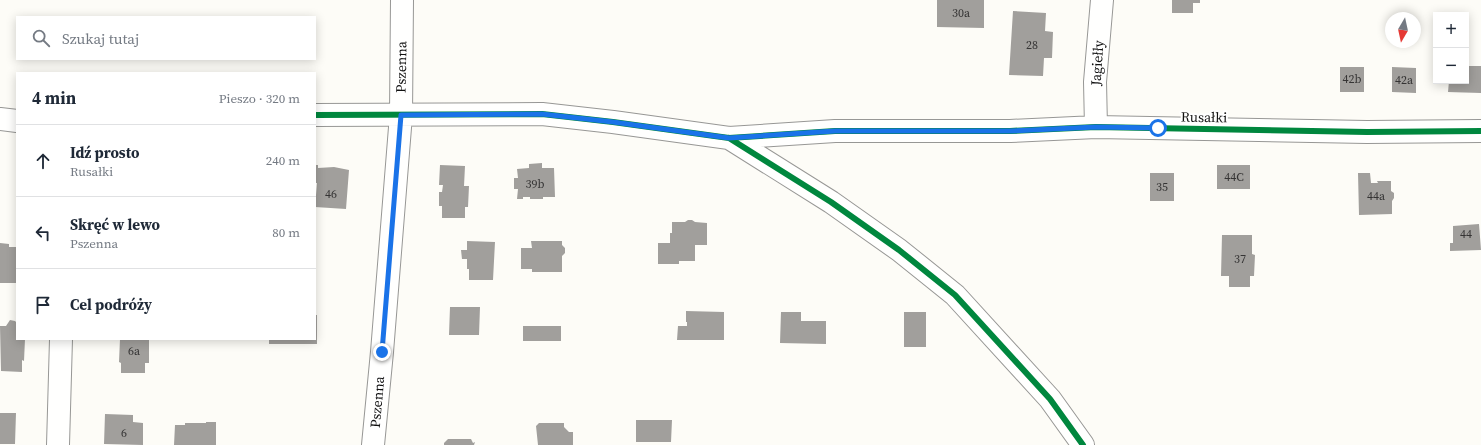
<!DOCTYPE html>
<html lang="pl">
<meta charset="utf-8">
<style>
:root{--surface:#fff;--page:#f6f6f7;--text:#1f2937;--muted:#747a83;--line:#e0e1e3}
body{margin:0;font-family:"Source Serif 4",serif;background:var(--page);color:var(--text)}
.controls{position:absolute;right:12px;top:12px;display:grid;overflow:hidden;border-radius:0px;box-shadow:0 2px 10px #0003}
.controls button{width:36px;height:36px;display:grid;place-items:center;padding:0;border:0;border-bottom:1px solid var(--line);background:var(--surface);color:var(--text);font:20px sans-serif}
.compass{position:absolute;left:1385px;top:12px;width:36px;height:36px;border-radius:50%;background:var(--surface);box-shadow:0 2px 10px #0003;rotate:189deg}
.stop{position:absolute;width:12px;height:12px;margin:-9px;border:3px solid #1a73e8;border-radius:50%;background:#fff}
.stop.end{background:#1a73e8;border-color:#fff;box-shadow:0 1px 4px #0008}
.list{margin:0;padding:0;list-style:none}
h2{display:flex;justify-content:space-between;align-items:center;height:52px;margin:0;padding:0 16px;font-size:17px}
h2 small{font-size:13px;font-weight:400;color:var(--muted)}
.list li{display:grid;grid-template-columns:26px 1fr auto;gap:12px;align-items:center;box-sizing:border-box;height:72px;padding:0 16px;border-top:1px solid var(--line)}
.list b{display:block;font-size:15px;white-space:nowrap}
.list p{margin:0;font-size:13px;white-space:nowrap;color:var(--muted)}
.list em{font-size:13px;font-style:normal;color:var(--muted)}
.icon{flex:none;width:22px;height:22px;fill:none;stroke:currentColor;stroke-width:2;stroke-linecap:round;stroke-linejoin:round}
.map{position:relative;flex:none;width:1481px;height:445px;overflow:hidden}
.search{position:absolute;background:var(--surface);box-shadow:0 2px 10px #0003;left:16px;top:16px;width:300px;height:44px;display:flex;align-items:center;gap:10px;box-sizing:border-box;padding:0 14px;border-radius:0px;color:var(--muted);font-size:15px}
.panel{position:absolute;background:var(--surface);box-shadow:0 2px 10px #0003;left:16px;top:72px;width:300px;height:268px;border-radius:0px}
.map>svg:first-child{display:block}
</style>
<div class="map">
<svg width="1481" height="445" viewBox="0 0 1481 445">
<rect width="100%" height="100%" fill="#fdfcf7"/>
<path fill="#a19f9c" d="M937 0H984V28L937 27Z
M1172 0H1200V3H1193V13H1172Z
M1013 11 1046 13 1045 31 1053 32 1052 58H1044L1043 76 1009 75Z
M1466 66H1481V93L1448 92 1449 81H1466Z
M1340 67H1364V92H1340Z
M1392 67 1416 68V93L1392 92Z
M542 163V168H554L555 197H543V199H530V197H523V199H517L518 189H514V178H518L517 169 529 168V164Z
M315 165H318V168L334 167 349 170 346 209 315 207 317 183H315Z
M440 165 465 166 464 186H469L468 207H465V218H442V206H439V192H442L443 185H439Z
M1217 165H1250V189H1217Z
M1150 173H1174V201H1150Z
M1358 173H1370L1371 183H1378L1377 181H1391V191L1394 193V198L1392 201V214L1359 215Z
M688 220H692L695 222 707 223V245H695V261H679V264H658V243H670V233H672V222H685Z
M1479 224 1481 250 1450 251V243H1453V226Z
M1222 235H1252V254L1255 255 1254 276H1250V287H1229V276H1221Z
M467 241 495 242 493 280H469V269H467V259H462L461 250H467Z
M531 241H562V245L565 248V253L562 256V272H532V269H521V248H532Z
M0 243 9 244V247H17V283H0Z
M450 307H480L479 335H449Z
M686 311 724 312V340H677L678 326H687V322H686Z
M781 312H801V321H826V344L780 343Z
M904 312H926V347H904Z
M315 315H317V344H269V339H315Z
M10 320 15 321 17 323V339H25L24 361 22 360V372L1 371 0 326H6Z
M523 326H561V341H523Z
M120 339H149V363H145V373H121V363L119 362Z
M0 413H16L15 444H0Z
M105 414 133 415V422L143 423V445L104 444Z
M636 420H672L671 442H636Z
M206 422H216V445H174L175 425H185V423H206Z
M539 423H564V427L569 432H573V445H538L536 426Z
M448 439H471L473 443 475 442 474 445H444V443Z"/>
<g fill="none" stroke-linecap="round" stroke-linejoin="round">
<g stroke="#979795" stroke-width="24">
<path id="minor" d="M315 115 542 114 613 122 729 138 835 131H1010L1096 127 1367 132 1481 131
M0 119 17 121
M1096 127 1095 82 1102 0
M729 138 831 202 899 250 955 295 1050 399 1083 445
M58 445 61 339
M373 445 382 352 401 115 402 0"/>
</g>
<use href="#minor" stroke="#fffffe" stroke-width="22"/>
<g stroke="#fff" stroke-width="8">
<path id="cycleway" d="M315 115 542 114 613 122 729 138 835 131H1010L1096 127 1367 132 1481 131
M729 138 831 202 899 250 955 295 1050 399 1083 445"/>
</g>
<use href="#cycleway" stroke="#00873e" stroke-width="6"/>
</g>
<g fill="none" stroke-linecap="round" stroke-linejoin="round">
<path stroke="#1a73e8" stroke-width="5" d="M382 352 401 115 542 114 613 122 729 138 835 131H1010L1096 127 1158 128"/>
</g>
<g text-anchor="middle" stroke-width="4" stroke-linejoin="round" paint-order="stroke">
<g font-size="12" fill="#353434">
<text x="961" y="17">30a</text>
<text x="1032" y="49">28</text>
<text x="1352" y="83">42b</text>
<text x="1404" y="84">42a</text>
<text x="1234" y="181">44C</text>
<text x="535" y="188">39b</text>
<text x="1162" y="191">35</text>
<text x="331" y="198">46</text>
<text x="1376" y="200">44a</text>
<text x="1466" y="238">44</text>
<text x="1240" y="263">37</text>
<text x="134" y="355">6a</text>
<text x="124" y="437">6</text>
</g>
<g font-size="14" fill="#111" stroke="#fff">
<text transform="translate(1097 63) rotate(-86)" y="5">Jagiełły</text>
<text transform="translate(401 67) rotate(-89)" y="5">Pszenna</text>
<text transform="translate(1204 117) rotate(1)" y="5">Rusałki</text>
<text transform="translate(377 402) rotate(-85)" y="5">Pszenna</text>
</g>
</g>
</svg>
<div class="controls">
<button>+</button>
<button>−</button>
</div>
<svg class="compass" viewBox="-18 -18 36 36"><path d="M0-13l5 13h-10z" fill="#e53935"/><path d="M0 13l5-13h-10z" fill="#747a83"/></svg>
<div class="stop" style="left:1158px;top:128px"></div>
<div class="stop end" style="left:382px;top:352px"></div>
<div class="search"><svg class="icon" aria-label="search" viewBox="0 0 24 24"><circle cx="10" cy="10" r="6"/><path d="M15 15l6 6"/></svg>Szukaj tutaj</div>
<section class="panel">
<h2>4 min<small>Pieszo · 320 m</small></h2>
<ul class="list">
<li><svg class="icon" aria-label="ahead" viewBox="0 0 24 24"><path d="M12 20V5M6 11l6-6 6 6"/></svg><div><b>Idź prosto</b><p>Rusałki</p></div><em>240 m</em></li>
<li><svg class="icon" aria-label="left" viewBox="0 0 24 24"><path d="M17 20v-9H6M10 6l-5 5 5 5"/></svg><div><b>Skręć w lewo</b><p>Pszenna</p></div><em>80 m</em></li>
<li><svg class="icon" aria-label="arrive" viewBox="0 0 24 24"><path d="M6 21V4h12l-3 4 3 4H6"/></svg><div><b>Cel podróży</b></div></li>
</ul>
</section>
</div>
